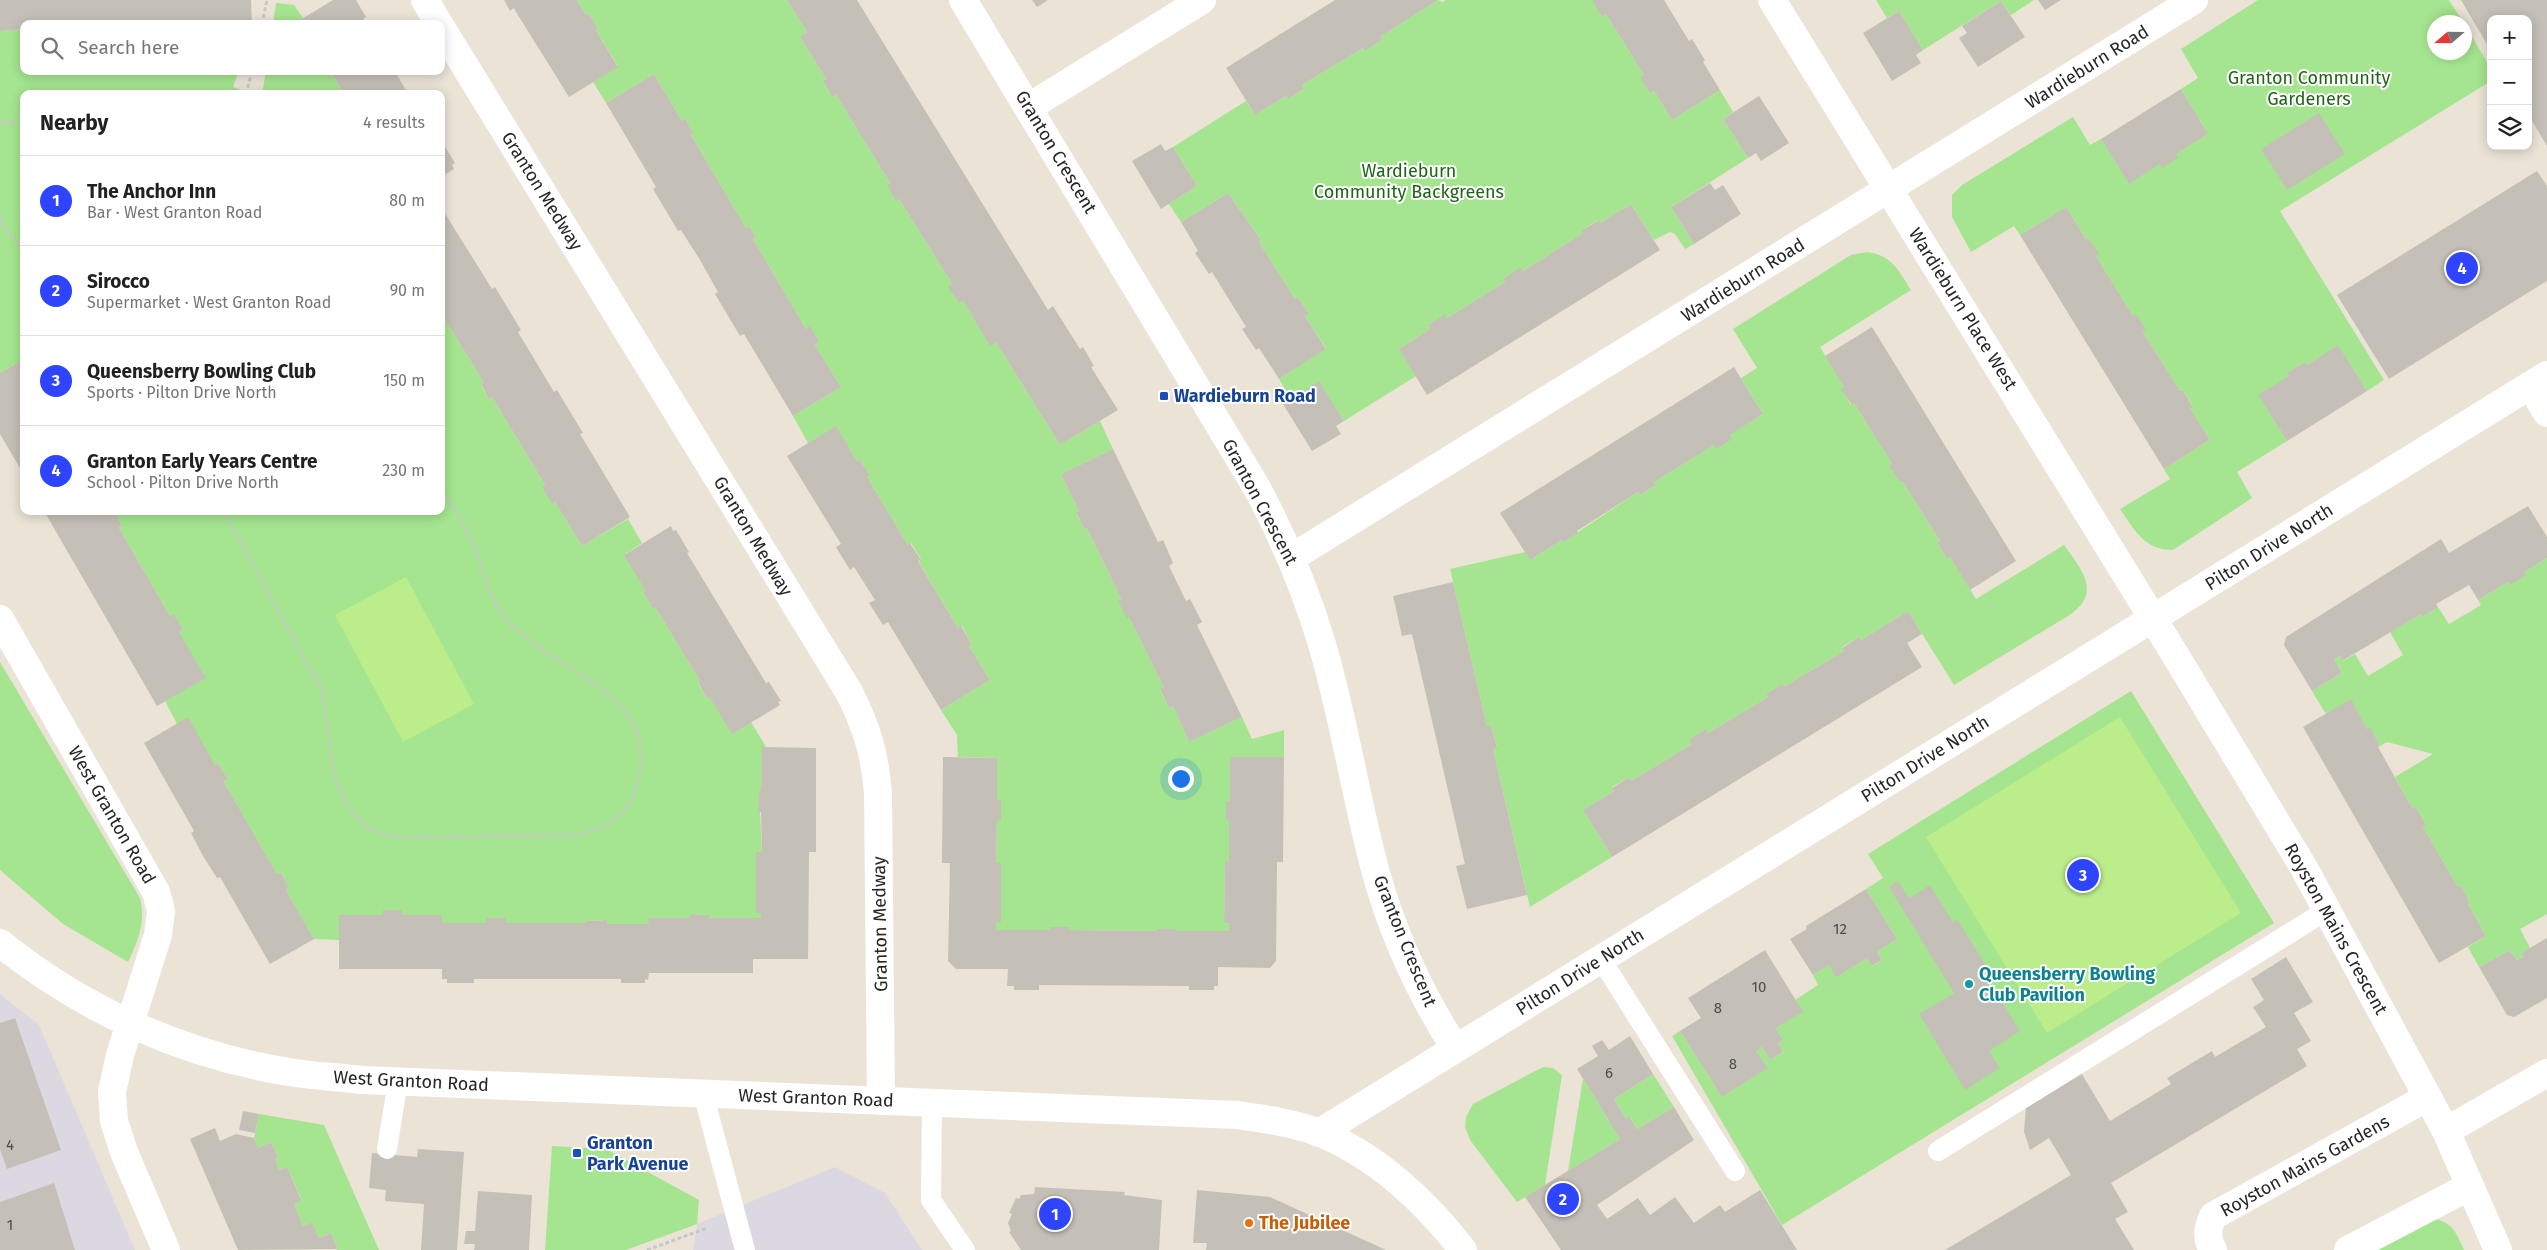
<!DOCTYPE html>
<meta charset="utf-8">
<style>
:root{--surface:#fff;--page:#f2f2f2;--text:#202124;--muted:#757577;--line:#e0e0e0;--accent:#2f44ff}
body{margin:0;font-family:"Fira Sans",sans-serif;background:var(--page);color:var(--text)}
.controls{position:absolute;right:15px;top:15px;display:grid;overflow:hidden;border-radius:10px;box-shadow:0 2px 12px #0003}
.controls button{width:45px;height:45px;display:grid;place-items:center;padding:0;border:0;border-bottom:1px solid var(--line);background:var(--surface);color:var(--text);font:25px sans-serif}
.compass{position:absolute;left:2427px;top:15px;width:45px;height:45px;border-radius:50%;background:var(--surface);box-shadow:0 2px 12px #0003;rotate:250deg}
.you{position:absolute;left:1180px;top:778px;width:18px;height:18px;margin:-12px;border:4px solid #fff;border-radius:50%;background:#1a73e8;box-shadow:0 0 0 8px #1a73e833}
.badge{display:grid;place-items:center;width:32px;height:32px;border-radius:50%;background:var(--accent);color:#fff;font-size:16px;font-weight:700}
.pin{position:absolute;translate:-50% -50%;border:2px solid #fff;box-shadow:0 1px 5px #0006}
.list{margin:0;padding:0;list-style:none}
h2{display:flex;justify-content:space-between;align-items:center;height:65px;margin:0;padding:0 20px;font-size:21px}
h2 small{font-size:16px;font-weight:400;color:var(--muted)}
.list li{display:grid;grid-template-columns:32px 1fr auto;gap:15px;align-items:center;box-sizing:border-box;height:90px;padding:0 20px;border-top:1px solid var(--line)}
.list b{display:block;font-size:19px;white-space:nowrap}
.list p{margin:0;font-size:16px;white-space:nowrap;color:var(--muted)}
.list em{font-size:16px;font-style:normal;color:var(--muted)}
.icon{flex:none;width:28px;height:28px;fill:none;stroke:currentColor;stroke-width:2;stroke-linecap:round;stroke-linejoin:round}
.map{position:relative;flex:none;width:2547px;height:1250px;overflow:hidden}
.search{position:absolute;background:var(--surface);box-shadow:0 2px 12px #0003;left:20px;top:20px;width:425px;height:55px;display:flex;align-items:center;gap:12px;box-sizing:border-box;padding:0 18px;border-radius:10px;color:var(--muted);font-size:19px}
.panel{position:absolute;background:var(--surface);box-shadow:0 2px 12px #0003;left:20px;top:90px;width:425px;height:425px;border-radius:10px}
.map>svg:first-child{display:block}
</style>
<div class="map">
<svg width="2547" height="1250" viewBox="0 0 2547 1250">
<rect width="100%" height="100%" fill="#eae3d6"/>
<path fill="#dcd8e2" d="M0 994 39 1025 135 1250H0Z
M835 1167 885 1193 922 1250H693L697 1224Z"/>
<path fill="#a5e58f" d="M577 0H787L807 32 800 37 826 79 823 81 832 97 836 95 890 183 887 185 897 200 899 199 952 284 949 287 959 303 963 301 990 345 996 342 1060 445 1100 421 1113 449 1061 474 1079 511 1076 513 1084 529 1087 528 1121 599 1119 601 1127 618 1129 617 1164 688 1160 690 1169 708 1173 706 1189 742 1242 717 1252 739 1284 730V757H1230V801H1226V819H1229V861L1225 862 1224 922 1229 923V931H1176L1175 929H1157V931L1069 930 1050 927V930H996V922H1001V863H996L997 820 1001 819V800H997V758L958 757 957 735 941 710 990 680 969 646 972 644 962 626 958 628 919 562 921 559 911 543 908 545 867 477 869 475 859 459 857 461 836 427 808 443 793 416 841 387 815 345 819 342 810 327 806 329 753 239 756 237 749 226 746 228 691 135 693 133 685 119 682 121 654 74 606 103 593 82 618 66 596 30 598 29 589 13 586 15Z
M1438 0 1442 2 1446 0H1592L1606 14 1644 75 1641 78 1650 93 1654 91 1672 120 1720 90 1733 112 1723 119 1748 158 1671 207 1694 244 1685 249 1675 234 1670 232 1654 240 1631 204 1600 223 1598 220 1581 231 1583 233 1523 271 1521 268 1503 279 1505 282 1447 318 1444 315 1428 325 1430 329 1399 349 1416 376 1344 421 1319 382 1291 399 1279 379 1326 348 1305 316 1309 314 1298 297 1295 299 1259 242 1261 240 1228 193 1181 222 1169 204 1197 186 1173 147 1246 101 1255 115 1286 96 1288 99 1304 89 1302 85 1363 48 1365 51 1382 40 1380 37Z
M1876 0H2034L2011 15 2001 1 1923 50 1899 11 1887 18Z
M2258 0H2449L2463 22H2434V52H2464L2465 25 2491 69V81L2280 211 2384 380 2367 391 2338 346 2307 365 2305 362 2288 373 2289 376 2259 396 2287 441 2237 472 2252 498 2173 550C2145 550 2135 531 2120 509L2170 479 2164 469 2210 440 2190 408 2193 406 2183 390 2180 391 2143 332 2145 330 2133 316 2096 256 2098 254 2088 237 2086 239 2066 207 2020 235 2014 226 1971 252 1952 217V195L1962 185 2073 117 2090 145 2101 139 2129 183 2208 134 2181 89 2198 78 2181 49Z
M276 3 294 5 303 18 300 20 302 24H273Z
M24 29V71H239L233 87 253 94H24V363L22 360 0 373V31Z
M266 71 331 72 344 94H262Z
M1867 252C1892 255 1899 271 1911 290L1820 347 1844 387 1842 389 1851 405 1854 403 1892 464 1890 466 1900 482 1902 481 1940 541 1937 543 1947 559 1950 557 1976 599 2064 545C2082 570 2103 593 2068 616L1954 685 1908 611 1861 640 1859 637 1842 647 1844 651 1785 686 1782 684 1766 694 1768 697 1708 733 1706 730 1690 740 1692 744 1631 781 1629 777 1612 787 1614 791 1583 810 1612 857 1530 907 1493 749 1497 747 1491 725 1487 726 1450 569 1525 552 1530 560 1562 540 1563 542 1638 492 1640 495 1656 485 1654 482 1763 414 1741 378 1757 368 1733 329 1851 255Z
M441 313 484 383 481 385 489 399 492 397 545 485 542 487 552 503 555 502 582 546 628 519 642 543 625 554 645 590 643 592 653 609 655 607 700 681 698 683 707 699 710 698 751 722 766 747H762L761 791H759L762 852H756V913H761V918H709L708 915 690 914V918H649V924H607L606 920 586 921V923H506V918H486V923H443L442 915H403L402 910H383V915H339V940L314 939 286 890 289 888 281 872 277 874 224 782 228 779 218 763 215 765 177 724 165 701 203 679 179 632 183 630 174 614 170 616 119 528 122 526 114 511H441Z
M2547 558V914L2520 929 2530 948 2521 953 2523 957 2517 960 2510 950 2479 967 2468 947 2486 936 2468 904 2470 903 2461 886 2458 887 2423 827 2426 825 2415 806 2412 808 2395 777 2433 754 2387 742 2380 746 2370 728 2367 729 2351 700 2326 714 2312 691 2342 673 2334 659 2340 656 2343 661 2355 654 2368 676 2403 655 2390 632 2421 614 2422 617 2438 607 2449 624 2481 605 2478 600 2508 582 2510 584 2526 575 2524 572Z
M0 662 140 898C146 922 138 941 128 962L63 924 0 870Z
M2131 691 2274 923 1782 1225 1672 1036 1680 1031 1722 1097 1767 1068 1756 1051 1762 1047 1770 1060 1783 1052 1778 1043 1783 1040 1776 1028 1802 1012 1795 1000 1818 985 1813 975 1829 965 1867 958 1873 966 1882 960 1877 952 1897 939 1866 889 1883 878 1868 854Z
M1543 1067 1553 1068 1562 1075 1545 1185 1517 1202 1470 1140 1465 1127 1466 1117 1473 1104Z
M1653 1074 1674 1107 1637 1129 1630 1117 1626 1119 1614 1099Z
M1583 1079 1620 1139 1568 1171Z
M259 1114 324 1125 379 1250H336L338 1249 331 1233 319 1238 312 1222 303 1226 294 1204 302 1200 287 1167 279 1170 275 1159 278 1157 271 1142 258 1148 254 1138Z
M552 1146 606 1149 699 1200 697 1224 626 1250H545Z
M2435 1219C2453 1223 2457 1234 2464 1250H2375Z"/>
<path fill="#bbed8a" d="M406 577 474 704 403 742 335 615Z
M2120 717 2241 913 2047 1033 1926 837Z"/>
<path fill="#c5c0b7" d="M0 0H251L252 24H24V29L0 31Z
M333 0H356L366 17 363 19 366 24H302L300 20Z
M504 0H577L586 15 589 13 598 29 596 30 618 67 569 97 516 12 514 8 510 11Z
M787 0H857L1048 310 1053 306 1080 349 1083 347 1094 366 1091 367 1118 410 1060 445 996 342 990 346 963 301 959 303 948 287 952 284 899 199 896 201 887 185 890 183 836 95 832 97 823 81 826 79 800 37 807 32Z
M1032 0H1048L1037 7Z
M1335 0H1438L1380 37 1382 40 1365 51 1363 48 1302 85 1304 89 1288 99 1286 96 1255 115 1226 68Z
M1592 0H1664L1689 41 1692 39 1705 60 1703 62 1720 90 1672 120 1654 91 1650 93 1640 78 1644 75 1606 14 1602 17Z
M2038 0H2061L2045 10Z
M2461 0H2547V146L2528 114V19H2491V51Z
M2001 1 2025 37 1978 67 1959 38 1967 33 1962 26Z
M1899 11 1923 50 1916 55 1921 63 1892 81 1863 33Z
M326 71H395L408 94H344L331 72 328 74Z
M654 74 682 121 685 119 693 133 691 135 746 228 749 226 756 237 753 239 806 329 810 326 819 342 815 345 841 387 793 416 744 334 740 336 715 294 718 292 700 260 681 230 678 231 653 189 656 187 606 103Z
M2181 89 2208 134 2176 154 2178 158 2162 168 2160 164 2129 184 2101 139Z
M1759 96 1789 143 1761 161 1756 153 1748 158 1723 119Z
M2319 113 2345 154 2287 190 2261 149Z
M441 140 455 163 452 165 454 169 441 177Z
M1161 144 1165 151 1173 147 1197 186 1161 209 1132 161Z
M2537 171 2547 186V281L2389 379 2337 295Z
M1710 183 1715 190 1723 185 1741 214 1694 244 1671 207Z
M1228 193 1261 240 1259 242 1295 299 1298 297 1309 314 1305 316 1326 349 1279 379 1259 348 1256 350 1242 329 1246 327 1212 272 1209 274 1195 253 1198 251 1181 222Z
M1631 204 1660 250 1427 395 1399 349 1430 329 1428 325 1445 314 1447 318 1505 282 1503 279 1521 267 1523 271 1583 233 1581 231 1599 220 1600 223Z
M441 207 492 289 495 287 521 330 518 332 554 392 557 390 583 433 580 434 630 517 582 546 555 502 552 504 542 487 545 485 492 397 489 399 481 384 484 383 441 313Z
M2066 207 2086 239 2088 237 2099 254 2096 256 2133 316 2136 314 2146 330 2143 332 2180 391 2183 390 2193 407 2190 408 2210 440 2164 469 2020 235Z
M1872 327 2016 561 1970 590 1950 557 1947 559 1937 543 1940 541 1902 481 1900 482 1889 466 1892 464 1854 403 1852 405 1841 389 1844 387 1825 356Z
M2338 345 2367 391 2287 441 2258 395 2289 376 2287 373 2305 362 2307 365Z
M22 360 24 363V475L0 434V373Z
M1734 367 1763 414 1730 435 1732 439 1716 449 1714 445 1654 482 1656 485 1640 495 1638 492 1577 531 1578 533 1563 542 1562 540 1530 560 1500 513Z
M1319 381 1344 421 1336 426 1341 434 1312 451 1283 404Z
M836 426 857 461 859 459 870 476 867 477 908 545 910 543 921 560 918 561 958 628 961 626 972 644 969 646 990 680 941 710 888 622 883 625 869 603 875 600 854 567 850 570 836 547 841 544 787 456Z
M1113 449 1158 542 1163 540 1173 563 1169 566 1186 601 1190 599 1202 622 1197 625 1198 627 1242 717 1189 742 1173 706 1169 708 1160 689 1164 688 1129 617 1127 619 1118 601 1121 599 1087 528 1084 529 1076 512 1079 511 1061 474Z
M2528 506 2547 537V558L2524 572 2526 575 2510 585 2508 582 2478 600 2469 585 2436 604 2438 607 2422 617 2421 614 2342 661 2340 656 2334 659 2342 673 2312 691 2284 645 2286 637 2441 539 2449 553Z
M44 511H114L122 526 119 528 170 616 174 614 183 630 179 632 206 678 157 706Z
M671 526 673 531 676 530 689 552 687 553 766 683 769 682 781 701 778 702 780 705 732 734 710 698 707 699 698 682 700 681 655 607 653 609 643 592 645 590 624 555Z
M1453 582 1487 726 1491 725 1497 748 1493 749 1527 895 1467 909 1456 866 1465 864 1412 634 1402 636 1393 596Z
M1908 611 1922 634 1907 643 1922 667 1612 857 1583 810 1614 791 1612 788 1629 777 1631 781 1692 744 1689 740 1706 729 1708 733 1768 697 1766 694 1782 684 1785 686 1844 651 1842 648 1859 637 1861 640Z
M2351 699 2367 729 2370 727 2380 746 2378 747 2412 808 2415 806 2426 825 2423 827 2458 887 2461 886 2470 903 2468 904 2486 936 2439 963 2303 727Z
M188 717 215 765 218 763 228 779 224 782 277 874 281 872 289 888 286 890 314 939 270 964 220 877 217 878 203 856 191 833 194 831 144 743Z
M762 747 816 748V852H809L808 959H753V973H649L648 980 645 979V983H621V979H474V983H447V979H442V969H339V915H383V910H402L403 915H442L443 923H486V918H506V923H586V921L607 920V924H649L648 918H690V914L709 915V918H761V913H756V852H762L761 812H758L759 791H761Z
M943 757 997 758V800H1001V820H997L996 863H1001V922H996V930H1050V927H1069V930L1157 931V929H1176V931H1229V923H1224L1225 861H1229V819L1226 820V801H1230V757H1284L1283 862H1277L1276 961 1270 968 1218 967V986H1214V990H1189V986L1039 985V990H1014V986H1007L1008 969H956L948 961 950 863H942Z
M1898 881 1909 898 1930 885 1953 922 1957 919 1990 972 1985 975 2020 1031 1989 1051 2000 1068 1965 1090 1919 1014 1954 993 1889 887Z
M1866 889 1897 939 1877 952 1882 960 1872 966 1867 958 1836 977 1829 965 1813 975 1790 939 1807 929 1806 926Z
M2547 938V998L2514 1017 2507 1015 2479 967 2510 950 2517 960 2523 957 2521 953Z
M1765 950 1803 1012 1776 1028 1783 1040 1778 1043 1783 1052 1770 1060 1762 1047 1756 1051 1768 1068 1722 1097 1680 1031 1701 1018 1688 998Z
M2286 957 2313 1002 2294 1013 2311 1041 2297 1049 2307 1066 2111 1183 2128 1212 2115 1219 2134 1250H1945L2071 1175 2049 1138 2030 1150 2024 1132 2026 1107 2080 1071 2110 1121 2171 1084 2167 1078 2212 1051 2215 1057 2266 1027 2253 1007 2264 1000 2251 979Z
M15 1018 61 1150 7 1169 0 1149V1023Z
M1630 1036 1653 1074 1614 1099 1626 1119 1629 1116 1637 1129 1674 1107 1694 1140 1597 1205 1607 1219 1638 1198 1650 1215 1675 1197 1694 1223 1720 1205 1725 1212 1760 1190 1797 1250H1561L1525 1197 1620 1139 1577 1069 1598 1056 1592 1046 1602 1040 1609 1050Z
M243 1111 259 1114 255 1133 239 1130Z
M215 1128 220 1141 236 1134 254 1138 258 1148 271 1142 278 1157 275 1159 279 1170 287 1167 302 1201 294 1204 303 1226 312 1222 319 1238 331 1233 338 1249 238 1250 190 1139Z
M418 1149 464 1152 457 1250H421L424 1204 385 1201 386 1190 369 1188 372 1153 417 1157Z
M54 1183 75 1250H0V1202Z
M1035 1187 1125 1192 1124 1195 1162 1200 1159 1250H1021L1009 1232 1011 1231 1008 1223 1012 1214 1009 1213 1016 1198 1019 1199 1021 1195 1034 1194Z
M1197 1190 1270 1197 1386 1250H1206L1207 1243H1193Z
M478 1191 532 1195 529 1250H474L475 1244H464L466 1231H475Z"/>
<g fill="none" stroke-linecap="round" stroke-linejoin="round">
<path stroke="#c7c7c7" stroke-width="3" stroke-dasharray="4 2.5" stroke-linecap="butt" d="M262 24 267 0
M246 94 252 71
M0 123 24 120
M0 216 5 229 24 250
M223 511 322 690 334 776 342 795 354 815 366 826 384 835 404 837 574 835C603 830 627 818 636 788 667 688 547 674 502 614 488 596 485 572 476 551 467 529 454 509 441 488
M647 1250 707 1228"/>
<path stroke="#fff" stroke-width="20" d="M1601 959 1735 1171
M703 1093 745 1250
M932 1103 931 1200 965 1250
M387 1149 398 1081
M1938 1151 2327 910"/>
<path stroke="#fff" stroke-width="28" d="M425 0 439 24
M963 0 1257 488C1283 537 1305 588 1321 641 1344 717 1355 796 1376 873 1393 934 1421 995 1455 1048
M1772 0 2171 648 2304 868 2446 1131 2498 1250
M441 27 849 692C867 728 875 754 878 794L881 1101
M1029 107 1202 0
M2530 385 2547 413
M1291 558 2194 0
M0 619 156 892 161 911 158 935 120 1055 112 1092 114 1121 124 1152 166 1250
M2446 1131 2547 1073
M1319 1133 2547 375
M2213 1250C2206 1238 2207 1229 2213 1216L2428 1097
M2348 1250 2470 1186"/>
<path stroke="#fff" stroke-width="28" d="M0 943C83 1010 183 1055 289 1072 312 1076 337 1077 361 1080L1238 1115C1265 1119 1294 1123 1320 1133 1377 1156 1426 1202 1463 1250"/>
</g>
<g fill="#1a4fb4" stroke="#fff" stroke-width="2">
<rect x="1159" y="391" width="10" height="10" rx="2.5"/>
<rect x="572" y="1148" width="10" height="10" rx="2.5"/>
</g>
<circle fill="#0f9aa8" stroke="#fff" stroke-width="2" cx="1969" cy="984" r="5"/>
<circle fill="#e8710a" stroke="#fff" stroke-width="2" cx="1249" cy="1223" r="5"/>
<g text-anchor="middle" stroke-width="4" stroke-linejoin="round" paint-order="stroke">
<g font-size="15" fill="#4e4c4a">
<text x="1840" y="934">12</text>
<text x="1759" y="992">10</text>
<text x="1718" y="1013">8</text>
<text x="1733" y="1069">8</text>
<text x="1609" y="1078">6</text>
<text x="10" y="1150">4</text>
<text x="10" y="1230">1</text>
</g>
<g font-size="18" fill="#262626" stroke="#fff">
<text transform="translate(2087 67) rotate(-32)" y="6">Wardieburn Road</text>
<text transform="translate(1056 152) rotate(59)" y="6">Granton Crescent</text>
<text transform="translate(542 191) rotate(58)" y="6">Granton Medway</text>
<text transform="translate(1743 280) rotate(-32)" y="6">Wardieburn Road</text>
<text transform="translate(1963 309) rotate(58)" y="6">Wardieburn Place West</text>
<text transform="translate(1260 502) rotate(62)" y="6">Granton Crescent</text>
<text transform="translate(753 536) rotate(59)" y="6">Granton Medway</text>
<text transform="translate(2269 547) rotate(-32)" y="6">Pilton Drive North</text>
<text transform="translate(1925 759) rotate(-32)" y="6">Pilton Drive North</text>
<text transform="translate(112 815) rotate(60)" y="6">West Granton Road</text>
<text transform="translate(880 924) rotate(-91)" y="6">Granton Medway</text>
<text transform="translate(2336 929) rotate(61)" y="6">Royston Mains Crescent</text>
<text transform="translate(1405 941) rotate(68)" y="6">Granton Crescent</text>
<text transform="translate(1580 972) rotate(-32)" y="6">Pilton Drive North</text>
<text transform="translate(411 1081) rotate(3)" y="6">West Granton Road</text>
<text transform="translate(816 1098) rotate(2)" y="6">West Granton Road</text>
<text transform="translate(2305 1166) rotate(-29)" y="6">Royston Mains Gardens</text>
</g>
<g font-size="18" fill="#1f6415" stroke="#fff">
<text x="2309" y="84">Granton Community<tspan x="2309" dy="21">Gardeners</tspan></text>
<text x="1409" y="177">Wardieburn<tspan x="1409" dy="21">Community Backgreens</tspan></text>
</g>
<g font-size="18" font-weight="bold" fill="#164399" stroke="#fff" text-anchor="start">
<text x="1174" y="402">Wardieburn Road</text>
<text x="587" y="1149">Granton<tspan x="587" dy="21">Park Avenue</tspan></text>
</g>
<g font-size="18" font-weight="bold" fill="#0d838f" stroke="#fff" text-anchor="start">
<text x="1979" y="980">Queensberry Bowling<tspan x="1979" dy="21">Club Pavilion</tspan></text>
</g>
<g font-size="18" font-weight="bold" fill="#c56008" stroke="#fff" text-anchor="start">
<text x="1259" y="1229">The Jubilee</text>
</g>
</g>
</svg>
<div class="controls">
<button>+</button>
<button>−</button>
<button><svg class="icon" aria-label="layers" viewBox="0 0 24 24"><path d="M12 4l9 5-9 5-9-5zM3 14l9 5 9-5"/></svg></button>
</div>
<svg class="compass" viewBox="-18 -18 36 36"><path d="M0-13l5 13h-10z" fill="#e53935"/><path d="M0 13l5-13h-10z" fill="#757577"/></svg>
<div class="you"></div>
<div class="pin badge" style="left:1055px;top:1214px">1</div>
<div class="pin badge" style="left:1563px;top:1199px">2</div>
<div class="pin badge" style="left:2083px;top:875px">3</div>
<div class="pin badge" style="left:2462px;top:268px">4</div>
<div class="search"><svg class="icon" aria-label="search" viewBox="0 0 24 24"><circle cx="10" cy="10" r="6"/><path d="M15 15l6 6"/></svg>Search here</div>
<section class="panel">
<h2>Nearby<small>4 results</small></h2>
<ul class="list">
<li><span class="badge">1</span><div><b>The Anchor Inn</b><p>Bar · West Granton Road</p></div><em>80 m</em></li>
<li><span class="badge">2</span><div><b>Sirocco</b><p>Supermarket · West Granton Road</p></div><em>90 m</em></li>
<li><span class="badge">3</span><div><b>Queensberry Bowling Club</b><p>Sports · Pilton Drive North</p></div><em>150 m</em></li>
<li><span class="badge">4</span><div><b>Granton Early Years Centre</b><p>School · Pilton Drive North</p></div><em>230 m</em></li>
</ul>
</section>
</div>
